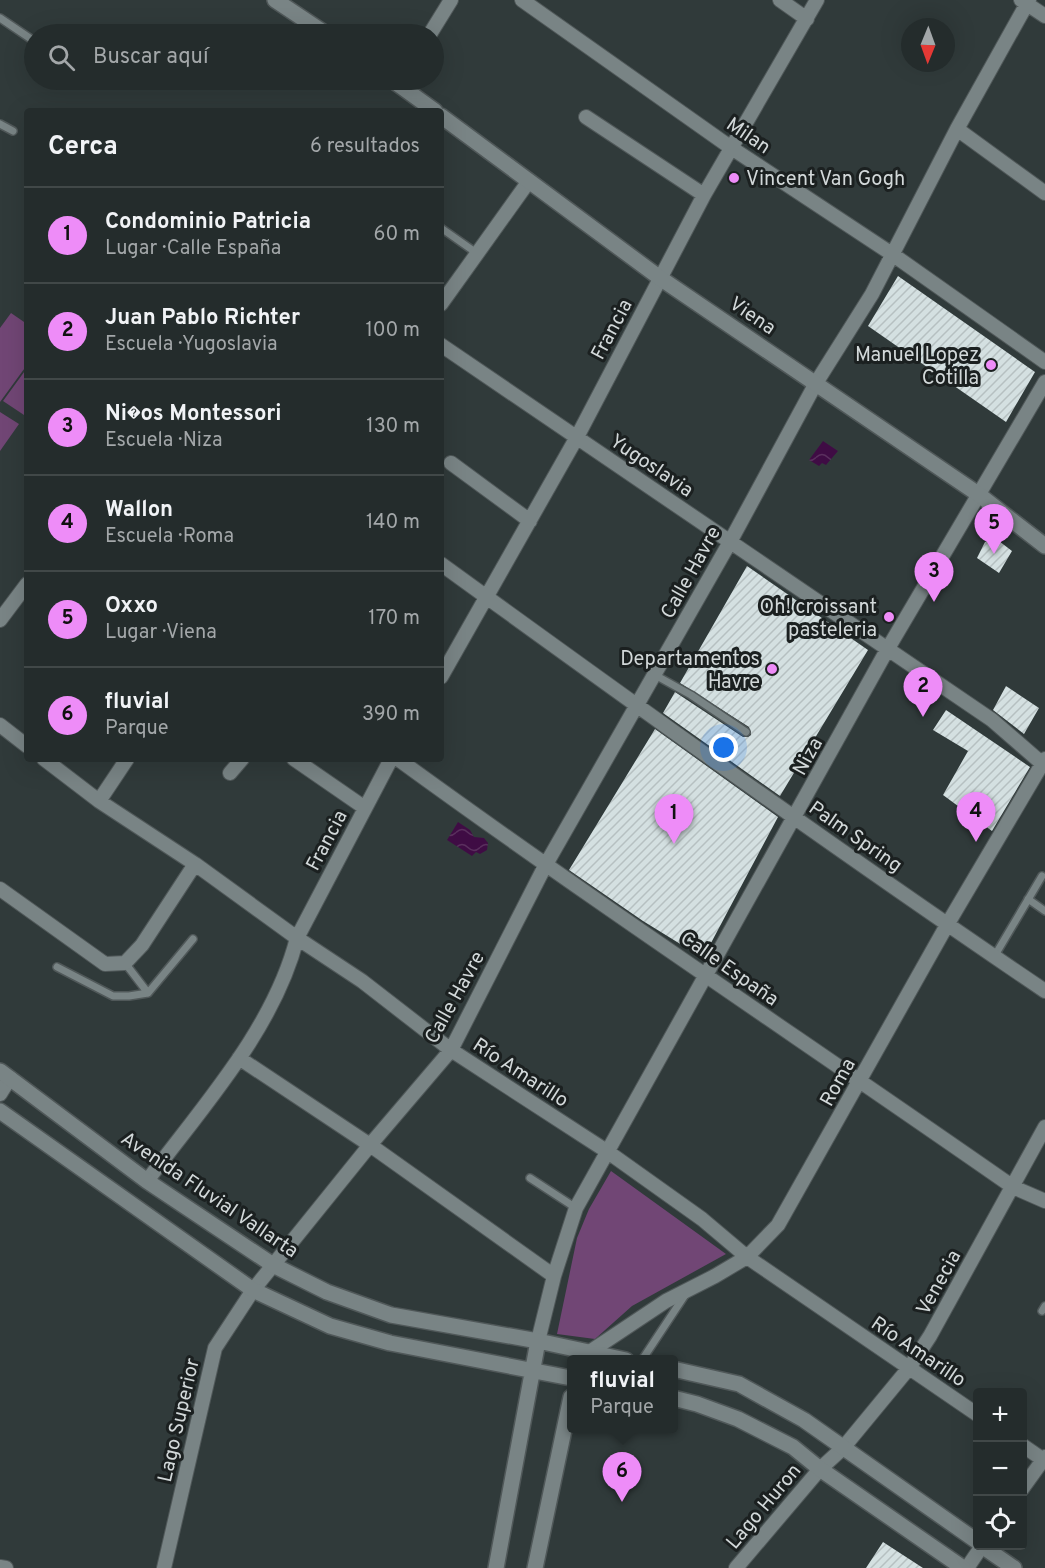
<!DOCTYPE html>
<html lang="es">
<meta charset="utf-8">
<style>
:root{--surface:#242c2c;--page:#2c3434;--text:#f1f3f6;--muted:#a3a7a9;--line:#414848;--accent:#ee8cf8}
body{margin:0;font-family:Overpass,sans-serif;background:var(--page);color:var(--text)}
.controls{position:absolute;right:18px;bottom:18px;display:grid;overflow:hidden;border-radius:6px;box-shadow:0 6px 24px #0002}
.controls button{width:54px;height:54px;display:grid;place-items:center;padding:0;border:0;border-bottom:2px solid var(--line);background:var(--surface);color:var(--text);font:30px sans-serif}
.compass{position:absolute;left:901px;top:18px;width:54px;height:54px;border-radius:50%;background:var(--surface);box-shadow:0 6px 24px #0002;rotate:181deg}
.you{position:absolute;left:724px;top:748px;width:21px;height:21px;margin:-15px;border:4px solid #fff;border-radius:50%;background:#1a73e8;box-shadow:0 0 0 9px #1a73e833}
.badge{display:grid;place-items:center;width:39px;height:39px;border-radius:50%;background:var(--accent);color:#111;font-size:20px;font-weight:700}
.pin{position:absolute;translate:-50% -50px;filter:drop-shadow(0 2px 3px #0008)}
.pin::after{content:'';position:absolute;top:32px;width:21px;height:18px;background:inherit;clip-path:polygon(0 0,100% 0,50% 100%)}
.popup{position:absolute;left:567px;top:1355px;width:111px;height:78px;box-sizing:border-box;display:grid;place-content:center;border-radius:6px;background:var(--surface);filter:drop-shadow(0 2px 4px #0005);font-size:20px;white-space:nowrap;color:var(--muted)}
.popup b{font-size:22px;color:var(--text)}
.popup::after{content:'';position:absolute;left:50%;top:100%;margin-left:-12px;border:12px solid transparent;border-top-color:var(--surface)}
.list{margin:0;padding:0;list-style:none}
h2{display:flex;justify-content:space-between;align-items:center;height:78px;margin:0;padding:0 24px;font-size:26px}
h2 small{font-size:20px;font-weight:400;color:var(--muted)}
.list li{display:grid;grid-template-columns:39px 1fr auto;gap:18px;align-items:center;box-sizing:border-box;height:96px;padding:0 24px;border-top:2px solid var(--line)}
.list b{display:block;font-size:22px;white-space:nowrap}
.list p{margin:0;font-size:20px;white-space:nowrap;color:var(--muted)}
.list em{font-size:20px;font-style:normal;color:var(--muted)}
.icon{flex:none;width:33px;height:33px;fill:none;stroke:currentColor;stroke-width:2;stroke-linecap:round;stroke-linejoin:round}
.map{position:relative;flex:none;width:1045px;height:1568px;overflow:hidden}
.search{position:absolute;background:var(--surface);box-shadow:0 6px 24px #0002;left:24px;top:24px;width:420px;height:66px;display:flex;align-items:center;gap:15px;box-sizing:border-box;padding:0 21px;border-radius:33px;color:var(--muted);font-size:22px}
.panel{position:absolute;background:var(--surface);box-shadow:0 6px 24px #0002;left:24px;top:108px;width:420px;height:654px;border-radius:6px}
.map>svg:first-child{display:block}
</style>
<div class="map">
<svg width="1045" height="1568" viewBox="0 0 1045 1568">
<defs>
<pattern id="water-waves" width="16" height="10" patternUnits="userSpaceOnUse" patternTransform="scale(1.5)"><rect width="16" height="10" fill="#3f0c44"/><path d="M0 5q4-4 8 0t8 0" fill="none" stroke="#5a2f5e"/></pattern>
<pattern id="building-hatch" width="6" height="6" patternUnits="userSpaceOnUse" patternTransform="scale(1.5)"><rect width="6" height="6" fill="#d4e0e1"/><path d="M-1 1l2-2M0 6l6-6M5 7l2-2" fill="none" stroke="#b6c0c1"/></pattern>
</defs>
<rect width="100%" height="100%" fill="#303a3a"/>
<path fill="#714675" d="M11 313 27 324V365L0 402V328Z
M27 368V417L3 401Z
M0 412 19 424 0 451Z
M611 1171 726 1254 632 1306 595 1339 557 1334 577 1238 589 1209Z"/>
<path fill="url(#water-waves)" d="M823 441 838 451 826 465 822 463 819 466 809 460Z
M458 822 470 830 474 837 484 838 488 843 487 850 480 854 476 852 472 856 447 840Z"/>
<path fill="url(#building-hatch)" d="M898 276 1035 372 1006 422 868 326Z
M995 538 1012 551 999 573 977 558 985 542Z
M747 566 868 650 780 796 663 713 675 692 743 737H748L751 735 749 727 680 683Z
M1006 686 1039 708 1024 734 993 710Z
M946 710 1030 767 992 831 943 795 968 751 933 730Z
M655 729 778 817 703 958 643 921 569 870Z
M883 1542 923 1568H866Z"/>
<g fill="none" stroke-linecap="round" stroke-linejoin="round">
<g stroke="#505859" stroke-width="10">
<path id="service" d="M0 18 34 41
M0 124 13 131
M441 228 478 254
M655 675 691 695 746 732
M1028 899 1045 911
M994 957 1042 876
M125 963 148 993 193 939
M57 967 113 996H129L148 993
M530 1178 576 1208
M1042 1311 1045 1306
M642 1360 685 1295"/>
</g>
<g stroke="#505859" stroke-width="16">
<path id="minor" d="M522 0 730 147 892 254 1045 362
M780 0 807 19
M1021 0 1045 16
M430 34 451 0
M586 117 704 195
M957 129 1045 193
M441 304 529 181
M441 345 992 720 1045 766
M451 463 530 521
M441 564C641 709 841 853 1045 991
M0 620 27 584
M441 677 577 437 704 195 817 0
M0 725 27 746
M44 759 99 801 195 864 297 938 362 981 451 1050 608 1152 702 1219 747 1257 978 1415
M294 759 365 808
M398 759C600 906 808 1044 1013 1187L1045 1201
M230 773 242 759
M99 801 127 759
M0 889 105 964 125 963 142 945 195 864
M239 1058 370 1145 554 1276
M0 1094 10 1078
M147 1181C202 1107 274 1029 297 938L391 759
M538 1341 554 1276 576 1208 887 650 1045 382
M588 1353 666 1301 715 1276 747 1257 778 1225 947 925 1045 759
M1022 1445 1045 1461
M1022 1489 1045 1457
M0 1567 6 1568
M164 1568 215 1348 253 1290 370 1145 451 1050 545 866 730 542 816 383 872 294 957 129 1029 0
M736 1568 820 1469 843 1448 909 1368 930 1336 1045 1127
M967 1568 982 1546"/>
</g>
<g stroke="#505859" stroke-width="18">
<path id="tertiary" d="M275 0 326 34
M392 80 435 111
M441 116 660 278 978 494 1045 546
M0 1071 147 1181 273 1265 327 1292 391 1315 538 1341 626 1360
M0 1111 253 1290 330 1326 390 1343 571 1378
M673 1369 739 1384 804 1420 978 1542
M673 1398 697 1404 738 1419 793 1447 820 1469 963 1568
M982 1546 1014 1568
M496 1568 538 1341
M535 1568 571 1397"/>
</g>
<use href="#service" stroke="#798485" stroke-width="7"/>
<use href="#minor" stroke="#798485" stroke-width="14"/>
<use href="#tertiary" stroke="#798485" stroke-width="15"/>
</g>
<g fill="#ee8cf8" stroke="#1b2020" stroke-width="2">
<circle cx="734" cy="178" r="6"/>
<circle cx="991" cy="365" r="6"/>
<circle cx="889" cy="617" r="6"/>
<circle cx="772" cy="669" r="6"/>
</g>
<g text-anchor="middle" stroke-width="6" stroke-linejoin="round" paint-order="stroke">
<g font-size="20" fill="#d2d8d9" stroke="#1b2020">
<text transform="translate(749 135) rotate(34)" y="7">Milan</text>
<text transform="translate(753 315) rotate(34)" y="7">Viena</text>
<text transform="translate(611 329) rotate(-62)" y="7">Francia</text>
<text transform="translate(652 465) rotate(34)" y="7">Yugoslavia</text>
<text transform="translate(690 572) rotate(-61)" y="7">Calle Havre</text>
<text transform="translate(807 756) rotate(-61)" y="7">Niza</text>
<text transform="translate(856 836) rotate(35)" y="7">Palm Spring</text>
<text transform="translate(326 840) rotate(-62)" y="7">Francia</text>
<text transform="translate(730 968) rotate(35)" y="7">Calle España</text>
<text transform="translate(454 997) rotate(-61)" y="7">Calle Havre</text>
<text transform="translate(521 1072) rotate(33)" y="7">Río Amarillo</text>
<text transform="translate(837 1082) rotate(-61)" y="7">Roma</text>
<text transform="translate(210 1194) rotate(34)" y="7">Avenida Fluvial Vallarta</text>
<text transform="translate(938 1282) rotate(-61)" y="7">Venecia</text>
<text transform="translate(919 1351) rotate(34)" y="7">Río Amarillo</text>
<text transform="translate(178 1420) rotate(-77)" y="7">Lago Superior</text>
<text transform="translate(763 1506) rotate(-50)" y="7">Lago Huron</text>
</g>
<g font-size="20" fill="#d2d8d9" stroke="#1b2020" text-anchor="end">
<text x="746" y="185" text-anchor="start">Vincent Van Gogh</text>
<text x="979" y="361">Manuel Lopez<tspan x="979" dy="23">Cotilla</tspan></text>
<text x="877" y="613">Oh! croissant<tspan x="877" dy="23">pasteleria</tspan></text>
<text x="760" y="665">Departamentos<tspan x="760" dy="23">Havre</tspan></text>
</g>
</g>
</svg>
<div class="controls">
<button>+</button>
<button>−</button>
<button><svg class="icon" aria-label="locate" viewBox="0 0 24 24"><circle cx="12" cy="12" r="6"/><path d="M12 2v4M12 18v4M2 12h4M18 12h4"/></svg></button>
</div>
<svg class="compass" viewBox="-18 -18 36 36"><path d="M0-13l5 13h-10z" fill="#e53935"/><path d="M0 13l5-13h-10z" fill="#a3a7a9"/></svg>
<div class="you"></div>
<div class="pin badge" style="left:674px;top:844px">1</div>
<div class="pin badge" style="left:923px;top:717px">2</div>
<div class="pin badge" style="left:934px;top:602px">3</div>
<div class="pin badge" style="left:976px;top:842px">4</div>
<div class="pin badge" style="left:994px;top:554px">5</div>
<div class="pin badge" style="left:622px;top:1502px">6</div>
<div class="popup"><b>fluvial</b>Parque</div>
<div class="search"><svg class="icon" aria-label="search" viewBox="0 0 24 24"><circle cx="10" cy="10" r="6"/><path d="M15 15l6 6"/></svg>Buscar aquí</div>
<section class="panel">
<h2>Cerca<small>6 resultados</small></h2>
<ul class="list">
<li><span class="badge">1</span><div><b>Condominio Patricia</b><p>Lugar · Calle España</p></div><em>60 m</em></li>
<li><span class="badge">2</span><div><b>Juan Pablo Richter</b><p>Escuela · Yugoslavia</p></div><em>100 m</em></li>
<li><span class="badge">3</span><div><b>Ni�os Montessori</b><p>Escuela · Niza</p></div><em>130 m</em></li>
<li><span class="badge">4</span><div><b>Wallon</b><p>Escuela · Roma</p></div><em>140 m</em></li>
<li><span class="badge">5</span><div><b>Oxxo</b><p>Lugar · Viena</p></div><em>170 m</em></li>
<li><span class="badge">6</span><div><b>fluvial</b><p>Parque</p></div><em>390 m</em></li>
</ul>
</section>
</div>
